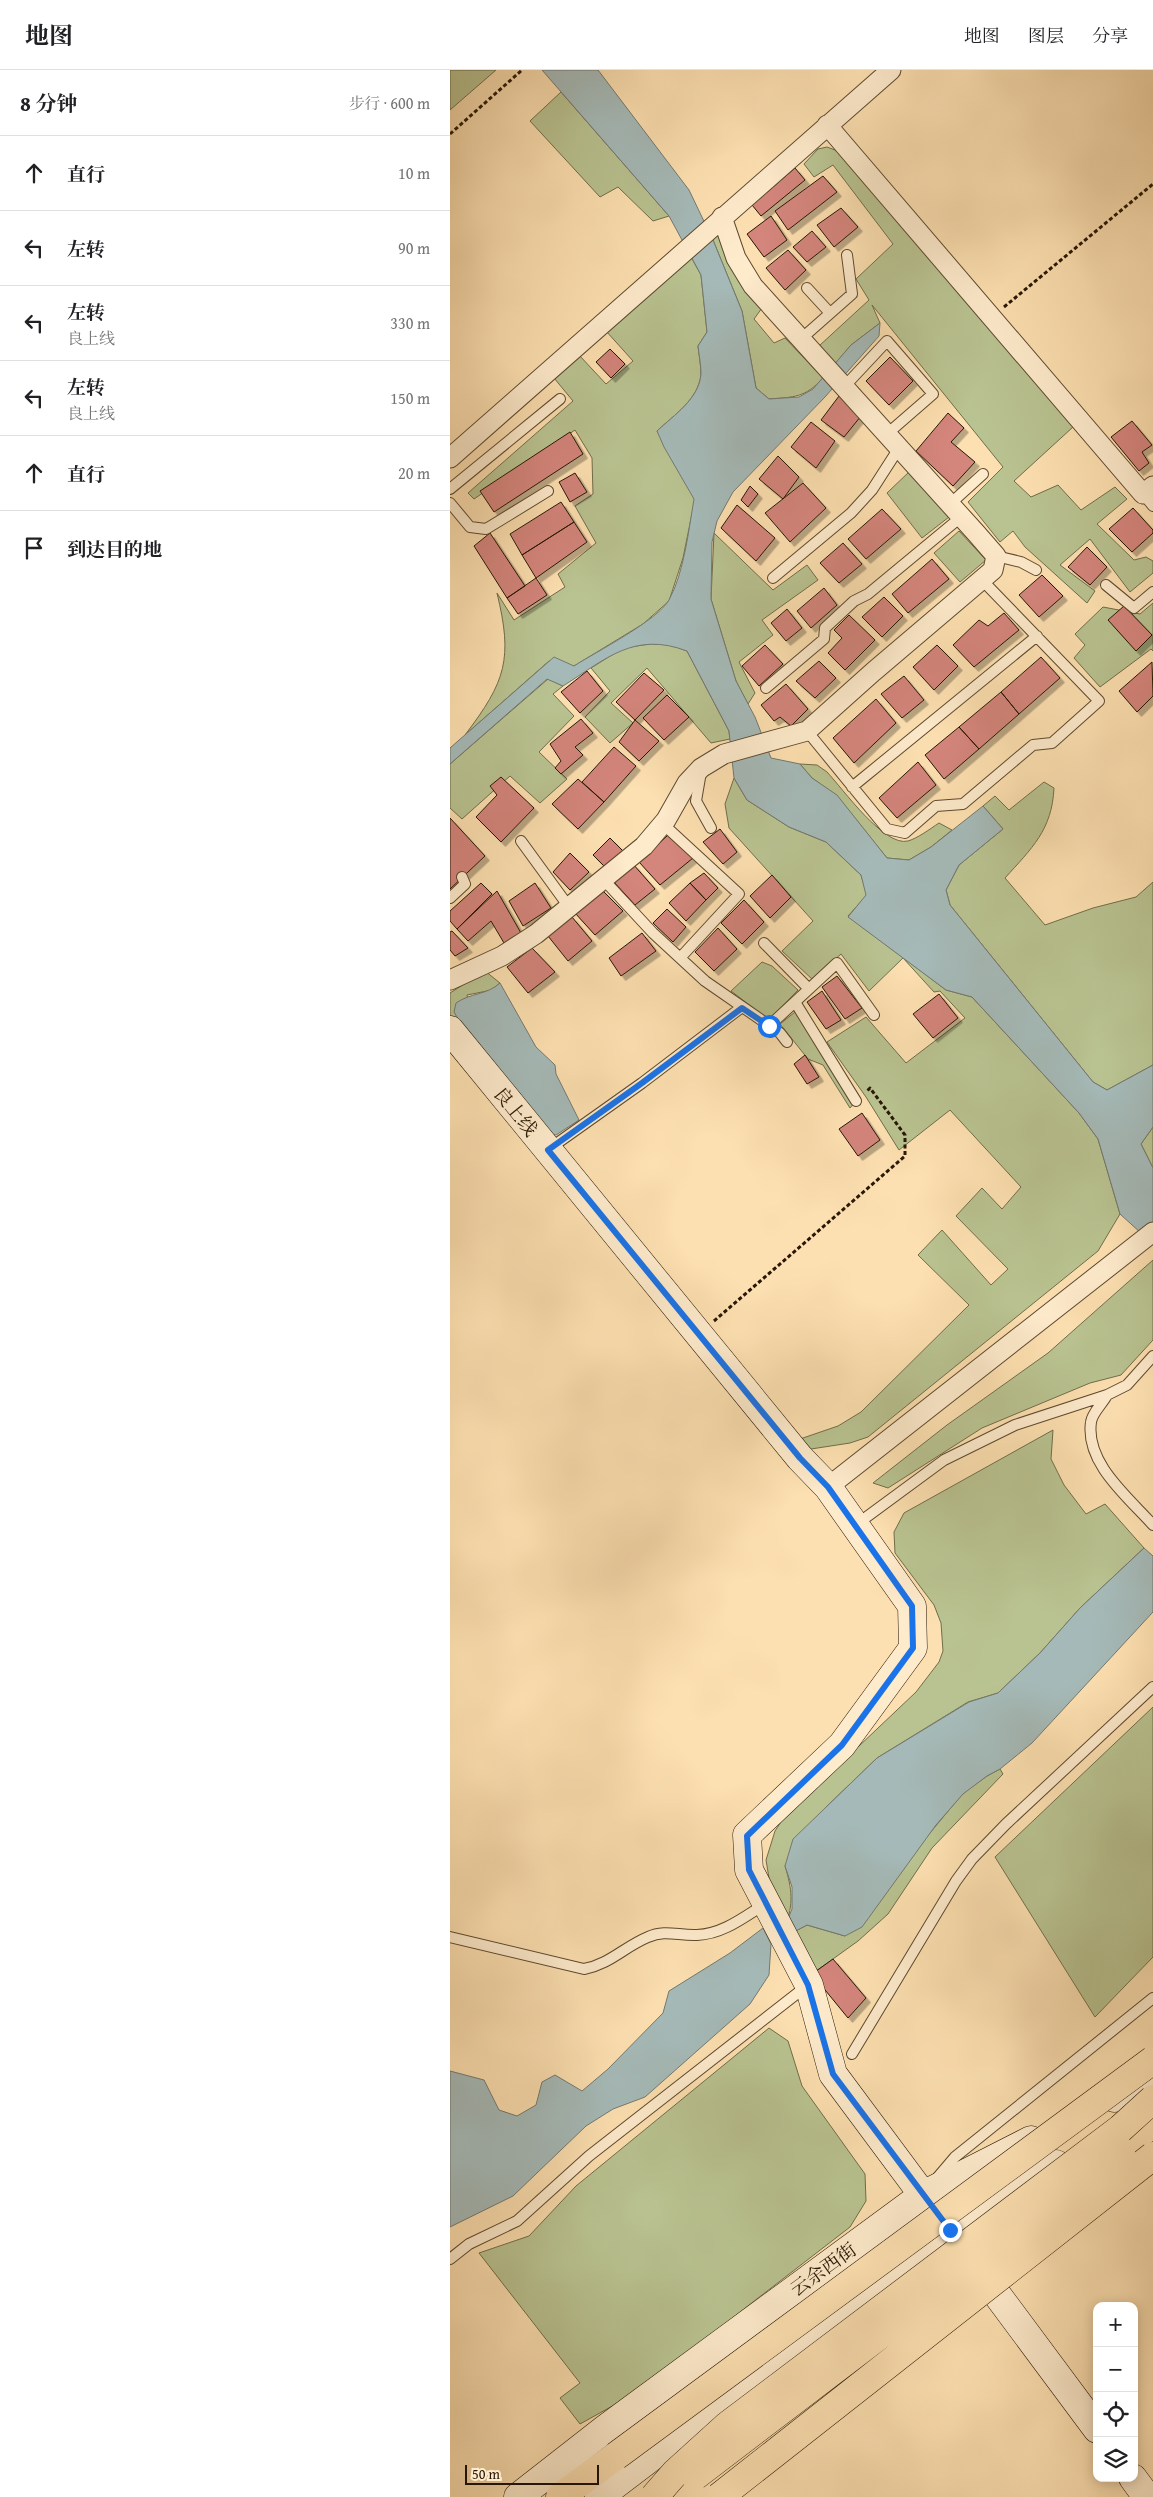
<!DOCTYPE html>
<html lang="zh">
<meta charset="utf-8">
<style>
:root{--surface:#fff;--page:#f6f6f6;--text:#202124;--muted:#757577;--line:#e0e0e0}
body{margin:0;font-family:"Gentium Book Plus","Noto Serif SC",serif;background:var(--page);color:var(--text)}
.controls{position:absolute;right:15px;bottom:15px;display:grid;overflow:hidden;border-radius:10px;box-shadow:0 2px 12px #0003}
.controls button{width:45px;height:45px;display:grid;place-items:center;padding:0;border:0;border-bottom:1px solid var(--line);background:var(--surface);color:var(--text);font:25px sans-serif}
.scale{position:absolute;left:15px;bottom:12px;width:134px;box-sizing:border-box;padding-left:5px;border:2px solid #281704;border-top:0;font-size:14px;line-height:18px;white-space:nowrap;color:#281704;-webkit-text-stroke:4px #feebcc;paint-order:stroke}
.stop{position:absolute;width:15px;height:15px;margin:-11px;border:4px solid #1a73e8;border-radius:50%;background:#fff}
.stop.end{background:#1a73e8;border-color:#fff;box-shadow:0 1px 5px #0008}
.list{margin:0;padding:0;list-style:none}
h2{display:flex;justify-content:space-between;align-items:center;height:65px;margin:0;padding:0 20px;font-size:21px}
h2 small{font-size:16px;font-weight:400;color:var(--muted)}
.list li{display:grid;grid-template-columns:32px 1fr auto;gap:15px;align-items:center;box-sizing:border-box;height:75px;padding:0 20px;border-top:1px solid var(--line)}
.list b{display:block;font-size:19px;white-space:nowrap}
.list p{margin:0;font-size:16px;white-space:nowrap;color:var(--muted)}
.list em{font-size:16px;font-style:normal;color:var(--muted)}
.icon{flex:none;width:28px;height:28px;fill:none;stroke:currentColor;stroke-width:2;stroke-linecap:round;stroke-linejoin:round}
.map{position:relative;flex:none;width:703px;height:2427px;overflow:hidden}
header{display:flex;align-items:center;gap:30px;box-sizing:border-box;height:70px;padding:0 25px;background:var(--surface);border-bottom:1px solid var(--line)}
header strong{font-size:24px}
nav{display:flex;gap:28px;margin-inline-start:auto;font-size:18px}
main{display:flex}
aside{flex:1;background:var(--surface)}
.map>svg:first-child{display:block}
</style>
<header>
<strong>地图</strong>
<nav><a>地图</a><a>图层</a><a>分享</a></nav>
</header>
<main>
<aside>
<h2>8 分钟<small>步行 · 600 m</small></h2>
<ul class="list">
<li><svg class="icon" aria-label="ahead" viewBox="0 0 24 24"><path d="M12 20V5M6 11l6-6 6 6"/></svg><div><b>直行</b></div><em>10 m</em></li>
<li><svg class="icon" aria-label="left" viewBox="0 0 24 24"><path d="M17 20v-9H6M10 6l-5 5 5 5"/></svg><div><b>左转</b></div><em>90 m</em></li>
<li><svg class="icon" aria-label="left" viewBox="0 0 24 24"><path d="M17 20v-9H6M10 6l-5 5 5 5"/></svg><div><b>左转</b><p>良上线</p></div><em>330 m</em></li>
<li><svg class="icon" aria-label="left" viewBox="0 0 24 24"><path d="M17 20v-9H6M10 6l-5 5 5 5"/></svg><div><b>左转</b><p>良上线</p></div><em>150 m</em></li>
<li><svg class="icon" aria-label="ahead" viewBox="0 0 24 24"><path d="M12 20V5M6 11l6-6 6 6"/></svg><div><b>直行</b></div><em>20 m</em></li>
<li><svg class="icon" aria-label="arrive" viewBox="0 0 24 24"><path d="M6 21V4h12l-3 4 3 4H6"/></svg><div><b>到达目的地</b></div></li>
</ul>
</aside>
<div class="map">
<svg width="703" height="2427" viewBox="0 0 703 2427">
<defs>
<filter id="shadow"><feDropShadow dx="4.5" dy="4.5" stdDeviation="0" flood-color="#0004"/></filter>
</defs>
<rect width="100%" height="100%" fill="#fde0b1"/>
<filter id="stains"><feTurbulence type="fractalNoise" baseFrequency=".004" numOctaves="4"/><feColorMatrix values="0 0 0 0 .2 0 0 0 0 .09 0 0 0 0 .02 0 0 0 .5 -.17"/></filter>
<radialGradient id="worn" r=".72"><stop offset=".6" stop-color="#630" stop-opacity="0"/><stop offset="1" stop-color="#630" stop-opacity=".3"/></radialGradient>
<path fill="#b9c391" stroke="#706d4a" d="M0 0H46L0 40Z
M111 22 219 146 203 151 168 117 150 127 80 51Z
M377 77 393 83 623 357 564 411 581 427 608 415 631 440 665 417 677 429 647 454 684 490 696 487 703 491V503L680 522 640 469 610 495 645 521 637 533 575 477 563 461 550 472 518 432 553 397 422 235 430 253 401 275 385 294 369 276 419 230 406 209 443 174 383 95 364 107 354 94 368 79Z
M271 161 312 238 304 249 324 273 335 268 373 308C355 328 344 327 319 329L306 318 292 241 263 170Z
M241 187 251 205 257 262 248 276C249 285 251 295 251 304 249 329 224 345 207 361L245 429 233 488 219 531 193 554 124 596 99 591 15 665C56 611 63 589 47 523L64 550 115 517 108 504 146 473 125 436 143 424 142 388 125 360 24 429 18 423 123 331 104 308 129 285 156 314 183 291 156 261Z
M460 401 499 447 472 468 437 423Z
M509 461 536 490 510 512 484 483Z
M264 463 323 520 357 495 368 510 312 550 323 565 289 592 305 623 298 634 286 611 261 529Z
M703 533V581L701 579 650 617 624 588 635 575 625 564 653 537 690 544Z
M200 574H218L237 581 279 661 280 669 261 673 197 598 161 633 183 653 160 673 135 647 160 621 141 598 173 578Z
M98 609 113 616 103 624 124 646 89 682 117 709 90 733 60 706 12 749 0 738V694Z
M350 694 367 695 377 702C393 719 434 777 458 771 468 768 480 759 489 753L502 760 481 777 459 790 437 788 387 726 362 708Z
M284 708 297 730 339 757 376 772 411 805 417 825 398 846 496 920 522 927 629 1043 648 1069 670 1144 648 1181 418 1367 400 1373 361 1379 350 1369 388 1356 411 1342 519 1235 468 1185 492 1160 541 1215 558 1199 506 1146 532 1118 552 1139 571 1117 500 1040 449 1080 416 1027 377 972 416 947 456 993 515 948 490 921 484 922 453 888 419 921 391 884 363 910 332 881 363 851 279 758 275 734Z
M594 712 604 718C602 760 582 778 555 808L595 855 643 838 686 827 703 812V995L657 1020 643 1012 500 835 496 820 509 795 553 759 533 736 545 726 559 740Z
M312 892 322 896 348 920 319 950 281 921Z
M35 901 50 913 42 920 17 925 25 974 0 946V923Z
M345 942 406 1031 400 1038 373 995 358 989 330 954Z
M703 1057V1098L691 1074Z
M703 1190V1270L671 1305 640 1313 532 1358 438 1418 423 1413 497 1355 598 1283Z
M603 1360 601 1389 614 1415 636 1444 655 1434 694 1478 630 1538 590 1583 548 1623 518 1632 427 1688 376 1737 335 1796C342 1819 344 1834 335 1856L322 1826 316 1790 325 1761 338 1741 363 1715 408 1677 466 1622 489 1592 493 1581 491 1553 484 1535 445 1483 444 1462 454 1443Z
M703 1637V1887L645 1947 545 1787Z
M550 1699 553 1704 482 1778 438 1844 408 1871 362 1904 340 1864 357 1855 395 1866 513 1723 537 1706Z
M319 1958 338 1971 352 2016 415 2104 416 2131 400 2157 184 2324 130 2354 110 2328 130 2313 29 2183 79 2166 126 2116Z"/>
<path fill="#a5bab8" stroke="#737970" d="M92 0H148L239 120 263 170 292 241 306 318 319 329 349 327 363 319 401 275 430 253 429 266 375 327 283 422 267 451 262 472 261 529 286 611 305 647 321 688 350 694 362 708 387 725 437 788 459 790 481 777 533 736 553 759 509 795 496 820 500 835 643 1012 657 1020 703 995V1057L691 1074 703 1098V1174L670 1144 648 1069 629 1043 522 927 496 920 398 847 416 825 411 805 376 772 339 757 297 730 284 708 279 661 237 581C184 561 156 589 113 616L97 609 0 694V678L104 587 124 596C146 582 208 550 219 530 234 503 239 458 244 429L214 377 207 361C224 345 249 329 251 304 251 295 249 285 248 276L257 262 251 205 219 146Z
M50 913 86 977 105 995 106 1004 129 1050 106 1065 96 1063 13 957 4 942 6 933C20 923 37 925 50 913Z
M694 1478 703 1486V1542L582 1673 550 1699 537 1706 513 1724 486 1755 412 1857 395 1866 357 1855 340 1864 335 1856 342 1839V1817L335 1796 343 1769 427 1688 519 1632 548 1623 590 1583 630 1538Z
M313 1858 321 1874 319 1905 300 1934 195 2027 163 2039 136 2056 63 2126 0 2157V2001L34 2010 49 2040 67 2046 86 2035 92 2012 105 2005 132 2021 158 1999 213 1943 219 1921 280 1883Z"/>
<path fill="#d4857b" stroke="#281704" filter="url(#shadow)" d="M345 98 355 110 311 146 302 135Z
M373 106 387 122 338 160 325 141Z
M391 138 408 157 384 177 367 155Z
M321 146 337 170 314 187 297 164Z
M362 161 376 177 357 192 343 177Z
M338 180 356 200 335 220 316 198Z
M160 279 175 294 161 308 146 292Z
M440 287 463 311 439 335 416 311Z
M389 326 411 346 394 367 371 350Z
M498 343 514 358 501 372 525 392 503 416 466 381Z
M682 351 702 375 692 382 699 393 689 401 661 367Z
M361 352 385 371 366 398 341 377Z
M120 362 133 384 44 442 30 421Z
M328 386 349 407 333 429 309 409Z
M125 403 137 422 120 432 109 412Z
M353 413 376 438 340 472 315 443Z
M300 416 308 424 298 437 291 430Z
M111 432 124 452 72 485 60 464Z
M287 435 325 468 306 491 271 458Z
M683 438 703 460V463L682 482 659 459Z
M432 439 451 459 416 489 398 469Z
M124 452 137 472 86 508 72 485Z
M40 463 75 516 57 528 24 476Z
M393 473 412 494 389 513 370 493Z
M637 477 657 497 640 515 618 497Z
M482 489 499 509 458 543 442 524Z
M592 505 613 526 589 547 569 525Z
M86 508 97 525 68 544 57 528Z
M374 518 387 535 361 558 347 541Z
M434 527 453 546 432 567 412 547Z
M674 536 702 565 686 581 658 550Z
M337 539 352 558 336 571 321 553Z
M554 543 569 560 524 597 503 575 529 550 538 556Z
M399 545 425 570 395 600 378 583 392 568 384 560Z
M315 575 333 594 309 616 292 596Z
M487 575 508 596 484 620 463 597Z
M591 587 610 608 569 644 551 622Z
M369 591 386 608 365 628 346 611Z
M702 592 703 626 687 642 669 621Z
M137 601 153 621 130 643 111 622Z
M194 603 214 620 185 650 166 632Z
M454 606 474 630 452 648 431 624Z
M336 614 358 639 341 656 330 647 324 651 311 635Z
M551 622 569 644 529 679 509 657Z
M217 625 239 647 214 670 193 648Z
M426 629 446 653 404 693 383 668Z
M131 649 143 663 125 677 133 685 111 704 105 698 111 691 100 674Z
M185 650 209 671 189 691 169 672Z
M509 657 529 679 494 709 475 685Z
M164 677 186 696 154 732 132 712Z
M468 692 486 715 447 748 429 728Z
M51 707 84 738 51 772 26 747 47 725 40 716Z
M128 709 154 732 128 759 102 734Z
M0 748 35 786 0 819Z
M270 759 287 782 273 794 253 772Z
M218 765 243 788 210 815 189 792Z
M160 768 173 781 157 799 143 785Z
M120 783 139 802 120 820 103 802Z
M183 794 205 819 185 835 163 811Z
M254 803 268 818 256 830 240 813Z
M322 805 341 827 320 848 300 826Z
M31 813 42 824 7 859 0 851V841Z
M85 813 101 838 73 856 59 831Z
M240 813 256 830 236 851 219 833Z
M151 819 173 841 145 865 125 843Z
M47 821 71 863 54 873 41 851 18 871 7 859Z
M294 830 314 852 292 874 271 853Z
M217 839 236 857 223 872 203 853Z
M122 847 142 871 118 891 98 866Z
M268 858 287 879 264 901 245 882Z
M2 861 18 878 5 886 0 880V862Z
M192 863 206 881 171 906 159 888Z
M82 878 105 902 78 923 57 897Z
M387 906 412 938 395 949 372 917Z
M372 921 391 950 376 959 357 932Z
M489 924 508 948 483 968 463 944Z
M355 985 369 1007 357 1014 344 994Z
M412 1043 430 1070 408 1086 389 1059Z
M383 1889 416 1928 398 1948 362 1904Z"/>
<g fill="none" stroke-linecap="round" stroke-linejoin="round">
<g stroke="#5d492f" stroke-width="12">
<path id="lane" d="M357 218 380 243
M351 269 402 224 397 185
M394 317 437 271 483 324 437 364
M0 419 110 329
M693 424 703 436
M0 433 20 457 36 459 98 421
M500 434 533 404
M546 486 571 492 586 500
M323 508 401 443 422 420 449 378
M656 515 684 538 703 522
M316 618 374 569 375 558 404 531 418 524 511 447
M357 661 437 759 455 763 486 736 513 734 583 675 602 673 649 631 532 510
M251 702 246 731 261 758
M402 717 587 566
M213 754 289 824 230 888
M71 771 119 837
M153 809 203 863 255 911 330 963 337 972
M0 828 15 814 12 807
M314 873 359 919
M345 932 406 1031
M319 956 387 893 424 945
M99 1079 192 1013 292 937
M657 1325C653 1333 642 1343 641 1352 635 1393 678 1427 703 1455
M407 1454 494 1390 565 1355 657 1325 677 1315 703 1286
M0 1867 134 1899C160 1894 174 1877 198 1867 215 1859 229 1866 247 1865 273 1864 294 1847 315 1834
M402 1984 506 1811 522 1789 556 1754 703 1617
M488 2107 505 2087 703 1928
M0 2189 19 2174 67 2151 139 2086 358 1915"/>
</g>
<g stroke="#5d492f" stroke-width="21">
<path id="street" d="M377 55 693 424 703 416
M0 388 441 0
M0 910 52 886 86 864 194 776 216 750 237 713 251 698 274 684 357 661 423 602 543 500 546 486 526 463 303 216 286 188 272 147
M378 1417 703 1162"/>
</g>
<g stroke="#281704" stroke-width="29">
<path id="secondary" d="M0 960 350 1388 378 1417 462 1536 463 1578 392 1675 297 1765 299 1800 359 1915 383 2004 647 2359
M664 2028 703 2008
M683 2408 697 2427
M68 2427 155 2359 473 2125 581 2070
M149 2427 500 2160 606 2094"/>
</g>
<g stroke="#281704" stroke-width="29">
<path id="highway" d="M671 2081 703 2052
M110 2427 166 2386"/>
</g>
<path stroke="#281704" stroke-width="3" stroke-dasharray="4 2.5" stroke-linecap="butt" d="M0 64 72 0
M554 237 703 114
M264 1251 455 1086V1065L420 1018 416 1022"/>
<use href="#lane" stroke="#feebcc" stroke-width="10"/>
<use href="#street" stroke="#feebcc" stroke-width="19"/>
<use href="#secondary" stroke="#feebcc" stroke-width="28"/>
<use href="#highway" stroke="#fde0b1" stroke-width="28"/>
<g stroke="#281704" stroke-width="29" stroke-linecap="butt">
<path id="highway-bridge" d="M166 2386 703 1990
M245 2406 671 2081
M204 2427 225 2403 278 2355 670 2059 703 2029
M269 2427 703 2086"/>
</g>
<use href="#highway-bridge" stroke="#fde0b1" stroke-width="28"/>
</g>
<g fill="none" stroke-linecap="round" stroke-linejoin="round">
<path stroke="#1a73e8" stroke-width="6" d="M319 956 292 938 192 1013 98 1080 350 1388 378 1417 462 1536 463 1578 392 1675 297 1766 299 1800 358 1915 383 2004 500 2160"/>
</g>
<g text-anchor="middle" stroke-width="4" stroke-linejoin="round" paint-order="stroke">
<g font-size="19" fill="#281704" stroke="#feebcc">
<text transform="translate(66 1041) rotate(51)" y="7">良上线</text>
<text transform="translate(373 2199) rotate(-36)" y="7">云余西街</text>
</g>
</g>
<rect width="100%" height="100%" filter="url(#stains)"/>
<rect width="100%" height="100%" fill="url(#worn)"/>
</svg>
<div class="controls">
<button>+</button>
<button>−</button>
<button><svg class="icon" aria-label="locate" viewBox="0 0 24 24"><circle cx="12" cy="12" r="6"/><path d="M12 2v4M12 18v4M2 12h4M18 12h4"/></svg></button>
<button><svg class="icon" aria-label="layers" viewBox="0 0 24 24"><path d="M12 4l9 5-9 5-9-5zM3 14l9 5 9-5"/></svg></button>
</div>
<div class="scale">50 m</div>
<div class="stop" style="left:319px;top:956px"></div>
<div class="stop end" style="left:500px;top:2160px"></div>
</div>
</main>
